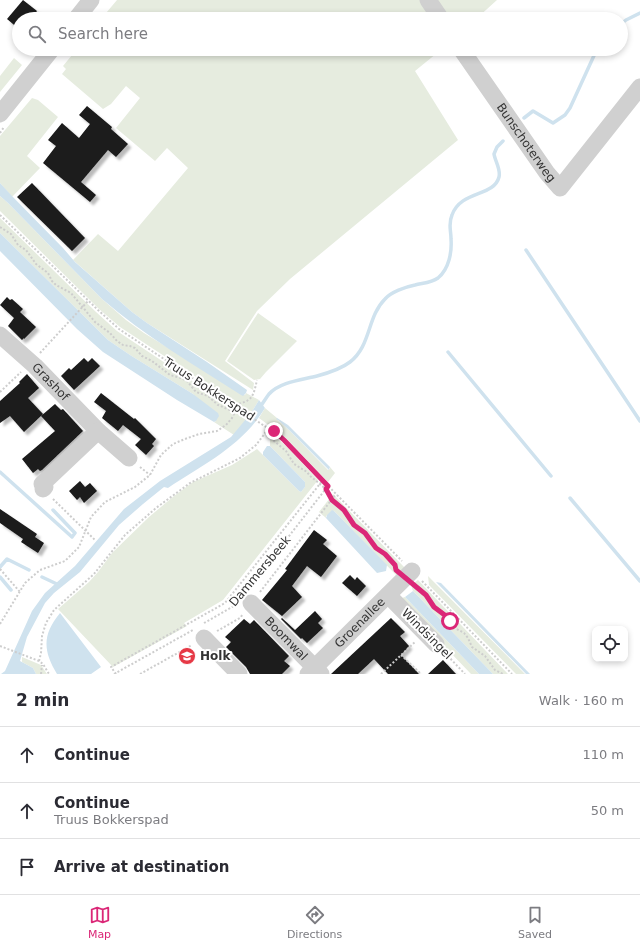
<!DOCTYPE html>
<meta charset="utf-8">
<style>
:root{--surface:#fff;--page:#f2f2f3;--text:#2b2b33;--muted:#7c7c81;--line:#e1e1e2;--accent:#db2777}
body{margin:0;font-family:"DejaVu Sans",sans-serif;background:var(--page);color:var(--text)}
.controls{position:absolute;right:12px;bottom:12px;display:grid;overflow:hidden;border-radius:8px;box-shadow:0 2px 6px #0003}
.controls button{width:36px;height:36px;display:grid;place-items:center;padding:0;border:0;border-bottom:1px solid var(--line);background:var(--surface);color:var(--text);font:20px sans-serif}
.stop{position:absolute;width:12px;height:12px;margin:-9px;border:3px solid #db2777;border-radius:50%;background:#fff}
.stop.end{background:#db2777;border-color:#fff;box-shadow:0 1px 4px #0008}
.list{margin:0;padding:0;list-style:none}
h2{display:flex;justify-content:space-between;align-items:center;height:52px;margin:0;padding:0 16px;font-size:17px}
h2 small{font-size:13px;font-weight:400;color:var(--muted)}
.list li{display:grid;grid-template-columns:26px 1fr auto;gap:12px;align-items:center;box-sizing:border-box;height:56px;padding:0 16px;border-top:1px solid var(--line)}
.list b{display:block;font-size:15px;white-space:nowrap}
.list p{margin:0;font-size:13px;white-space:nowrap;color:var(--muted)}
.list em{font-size:13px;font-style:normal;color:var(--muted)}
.icon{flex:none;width:22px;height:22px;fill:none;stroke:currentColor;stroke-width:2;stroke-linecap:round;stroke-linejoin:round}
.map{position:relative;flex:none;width:640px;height:674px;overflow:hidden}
.search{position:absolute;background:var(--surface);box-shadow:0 2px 6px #0003;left:12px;right:12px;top:12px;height:44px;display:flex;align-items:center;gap:10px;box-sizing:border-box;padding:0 14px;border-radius:22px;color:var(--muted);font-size:15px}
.sheet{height:220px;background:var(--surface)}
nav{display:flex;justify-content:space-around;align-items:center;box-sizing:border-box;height:56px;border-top:1px solid var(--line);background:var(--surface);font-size:11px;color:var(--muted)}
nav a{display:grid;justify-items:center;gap:2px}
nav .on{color:var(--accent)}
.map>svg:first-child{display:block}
</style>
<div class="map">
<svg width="640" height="674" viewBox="0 0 640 674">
<defs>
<filter id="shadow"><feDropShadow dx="3.5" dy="3.5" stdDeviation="1" flood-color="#0004"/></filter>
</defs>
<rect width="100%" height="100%" fill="#fff"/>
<path fill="#e6ecdf" d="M117 0H421L435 19H101Z
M434 0H497L476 19H447Z
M77 49H442L415 71 458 140 290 279 257 311 225 361 254 383 253 390 147 323 132 312 73 260 98 234 118 251 188 168 167 148 155 161 116 128 140 98 126 86 111 104 103 109 62 74 66 69 63 66Z
M14 58 22 65 0 92V76Z
M32 98 38 100 58 117 27 156 40 168 12 197 0 183V136Z
M0 196 8 203 102 299 126 320 144 333 245 395 246 393 259 400 251 413 120 327 99 309 0 211Z
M0 218 96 312 117 331 239 412 238 414 246 420 234 435 214 422 216 421 193 394 130 355 108 340 0 233Z
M258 313 297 341 266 372 260 379 254 380 227 361Z
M265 408 277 418 278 420 289 430 328 470 330 469V467L335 473 328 482 286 438 259 418Z
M270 432 288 448 318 480 223 600 184 623 176 615 187 626 113 667 58 609 89 582 98 572 112 553 149 517 174 496 193 482 232 465 257 449 299 491 301 492 305 487V482L270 446Z
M333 494 405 568 397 576 334 511 326 516V518L319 512Z
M428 576 525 674H516L429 585Z
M418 580 508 674H493L413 591 411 585Z
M405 597 479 674H471L399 599Z
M22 657 41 665 47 674H36L33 668 22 662Z"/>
<path fill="#cfe2ee" d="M0 183 11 195 63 248 75 262 132 312 147 323 207 362 247 390 246 393 243 396 241 395C194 365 145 336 102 299L8 203 0 196Z
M0 233 108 340 130 355 193 394 218 413 219 416 216 421 214 422 177 400 103 352 77 329 0 251Z
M259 400 265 408C242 446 204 464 168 488L164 487 143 504 119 525 80 572 54 593 45 603 27 637 20 661 33 668 36 674H1L5 671 32 611 45 593 75 566 124 509 160 481 231 437 251 413Z
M277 418 288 425 330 467 329 470 289 430 278 420 276 419Z
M267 446H270L305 482V487L301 492 299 491 263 455V452Z
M332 510 334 511 387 565 386 571 377 573 326 518 327 515Z
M436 582 441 583 530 674H526Z
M413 591 493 674H479L405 597Z
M60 613 101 667 91 674H57C43 651 42 635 60 613Z"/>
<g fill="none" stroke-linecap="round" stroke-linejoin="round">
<path stroke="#cfe2ee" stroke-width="3.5" d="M621 24 626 20 640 13
M524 118 533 111 553 123 565 115 570 108 597 49
M526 250 640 421
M448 352 551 476
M260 407C263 403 266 398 269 394 280 382 301 380 317 376 328 373 341 369 350 362 371 346 367 317 385 299 391 292 405 287 415 285 422 283 431 283 438 278 449 269 452 252 451 239 451 230 448 224 452 215 461 190 494 197 499 177 501 169 495 161 494 154L497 147 503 141
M0 472 72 537 75 533 53 510
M570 498 640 581
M0 567 7 559 29 570
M0 577 11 590
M42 577 59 585"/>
</g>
<path fill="#1a1a1a" filter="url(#shadow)" d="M23 0 37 11 31 19H19V29L7 19Z
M87 106 112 127 111 129 128 144 116 157 108 150 81 182 96 195 90 202 43 163 56 146 48 140 62 123 79 138 90 124 79 115Z
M32 183 85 238 72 251 17 197Z
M7 297 10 300 12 299 23 309 20 312 36 327 24 339V338L22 340 8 326 14 318 0 305Z
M84 358 88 362 92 358 100 366 74 390 61 376 69 368 71 370Z
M27 374 39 388 28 398 43 414 24 432 10 416 0 423V401L20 383 19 382Z
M101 393 134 419 135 418 156 439 152 444 154 446 146 455 135 445 141 439 123 425 118 431 102 418 106 411 94 402Z
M55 404 61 410 63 409 83 431 42 470 40 471 38 469 33 473 22 459 55 431 41 416Z
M80 481 85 487 90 483 97 491 84 503 80 497 77 500 69 491Z
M0 509 37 534 35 537 44 543 38 553 21 542 23 539 0 523Z
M314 530 327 540 323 544 337 556 321 577 307 566 292 586 302 597 282 616 262 600 287 570 285 569Z
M350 575 355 580 357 577 366 586 357 596 342 583Z
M315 611 322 619 318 623 323 628 307 643 302 638 301 639 281 619 282 618 295 630Z
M391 618 405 632 400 636 409 646 401 655 419 674H388L374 659 358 674H331Z
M244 619 250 624 254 620 289 656 284 661 290 666 282 674H250L246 667 226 647 231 642 225 637Z
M443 660 456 674H428Z"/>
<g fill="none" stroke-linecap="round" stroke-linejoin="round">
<path stroke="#cdcdcd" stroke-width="2" stroke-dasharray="2 2" stroke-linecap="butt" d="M0 133 4 127
M0 215 98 310 119 329 278 435 402 561
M0 227 11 234 18 245 26 250 36 264 48 273 52 281 56 285 71 293 95 322 110 333 117 341 123 345 130 346 135 348 142 356 152 361 170 375 181 378 187 381 196 392 208 396 218 405 235 412
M40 353 88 301
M0 392 21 372
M266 431 274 441 286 451 294 464 307 472 310 476 326 489 332 500 344 510 354 525 365 533 376 547 385 554 395 565 396 567
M140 467 150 475
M53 499 95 540
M0 569 20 592
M422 581 512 674
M416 586 426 595 434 607 446 616 455 628 464 633 468 638 472 647 485 656 495 670 503 674
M247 590 328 486
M260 592 336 494
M204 623 234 606 237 603
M0 624 25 583 40 570 65 561 79 547 91 517 105 502 135 487 150 475 161 455 173 444 185 439 199 434 217 431 226 425 232 418 235 412 234 405C252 401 253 398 257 380
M217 631 240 618 243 614
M0 646 39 661 43 664 49 674
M445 653 465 674
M401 655 421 674
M39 661 41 653 42 636 46 623 54 610 94 574 125 535 156 508 190 483 240 458 256 445 269 428
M41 674 42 665
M114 674 193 630
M116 674 111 667 225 603 323 480
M140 674 192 645
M381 674 415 642"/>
<g stroke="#d0d0d0" stroke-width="17">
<path d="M428 0 441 19"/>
<path d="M76 19 91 0"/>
<path id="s1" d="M461 49 547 173 560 188 640 87"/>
<path d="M0 114 52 49"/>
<path id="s2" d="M0 335 35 366 98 431 129 458"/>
<path d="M43 489 45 487 42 484 98 431"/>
<path d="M388 595 436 644"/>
<path id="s3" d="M251 603 321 674"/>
<path d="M204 638 239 674"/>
<path id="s4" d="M308 674 412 571"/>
</g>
</g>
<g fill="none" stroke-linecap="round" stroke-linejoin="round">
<path stroke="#db2777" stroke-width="5" d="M274 431 284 440 328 486 326 489 332 500 344 510 354 525 365 533 376 548 385 554 395 565 396 570 426 595 434 607 446 616 450 621"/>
</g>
<defs>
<g id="school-disc" transform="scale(0.9)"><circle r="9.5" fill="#e63946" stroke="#fff"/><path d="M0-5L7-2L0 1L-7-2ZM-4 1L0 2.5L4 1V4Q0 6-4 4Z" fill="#fff"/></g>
</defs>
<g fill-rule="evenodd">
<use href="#school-disc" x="187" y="656"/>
</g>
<g text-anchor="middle" stroke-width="4" stroke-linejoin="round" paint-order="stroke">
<g font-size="12" fill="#333" stroke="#fff">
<text dy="4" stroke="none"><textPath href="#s1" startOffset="114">Bunschoterweg</textPath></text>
<text dy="4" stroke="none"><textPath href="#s2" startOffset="69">Grashof</textPath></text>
<text transform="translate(209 389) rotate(33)" y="4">Truus Bokkerspad</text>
<text transform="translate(260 571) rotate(-50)" y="4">Dammersbeek</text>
<text dy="4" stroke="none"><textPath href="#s4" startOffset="73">Groenallee</textPath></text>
<text transform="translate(427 634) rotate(45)" y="4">Windsingel</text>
<text dy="4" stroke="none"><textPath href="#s3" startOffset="50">Boomwal</textPath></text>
</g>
<g font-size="12" font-weight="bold" fill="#333" stroke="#fff" text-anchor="start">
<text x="200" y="660">Holk</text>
</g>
</g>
</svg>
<div class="controls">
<button><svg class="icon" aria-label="locate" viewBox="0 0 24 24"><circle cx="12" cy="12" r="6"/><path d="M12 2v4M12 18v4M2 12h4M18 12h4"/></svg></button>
</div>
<div class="stop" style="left:450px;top:621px"></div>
<div class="stop end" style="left:274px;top:431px"></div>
<div class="search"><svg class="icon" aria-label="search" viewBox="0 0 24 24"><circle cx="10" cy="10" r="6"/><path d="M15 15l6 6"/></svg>Search here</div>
</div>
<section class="sheet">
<h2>2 min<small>Walk · 160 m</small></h2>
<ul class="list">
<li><svg class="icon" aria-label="ahead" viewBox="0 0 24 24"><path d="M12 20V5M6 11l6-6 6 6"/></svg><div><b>Continue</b></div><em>110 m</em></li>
<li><svg class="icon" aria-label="ahead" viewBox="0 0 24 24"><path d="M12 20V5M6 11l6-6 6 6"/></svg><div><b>Continue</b><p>Truus Bokkerspad</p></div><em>50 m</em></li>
<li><svg class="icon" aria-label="arrive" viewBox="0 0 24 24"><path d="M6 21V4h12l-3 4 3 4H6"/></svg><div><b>Arrive at destination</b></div></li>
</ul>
</section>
<nav>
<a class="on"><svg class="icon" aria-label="map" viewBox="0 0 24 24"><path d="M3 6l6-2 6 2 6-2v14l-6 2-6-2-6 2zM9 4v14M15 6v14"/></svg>Map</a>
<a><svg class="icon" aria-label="directions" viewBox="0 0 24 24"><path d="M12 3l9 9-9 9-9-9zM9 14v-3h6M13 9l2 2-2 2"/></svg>Directions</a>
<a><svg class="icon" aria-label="saved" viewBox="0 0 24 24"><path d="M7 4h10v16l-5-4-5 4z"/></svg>Saved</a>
</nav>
